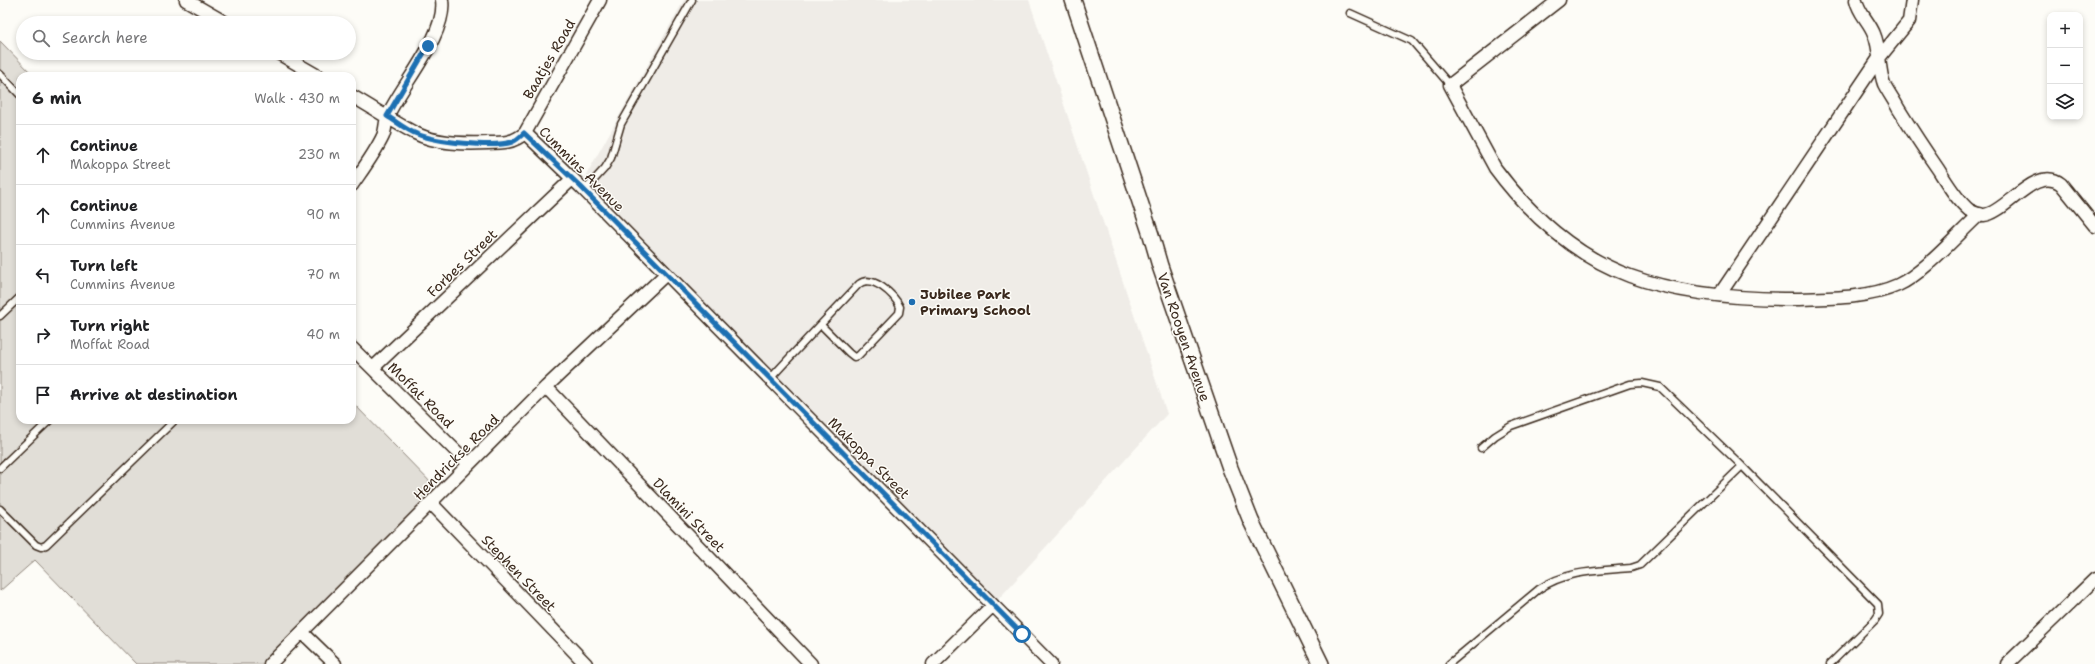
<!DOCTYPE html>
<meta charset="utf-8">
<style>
:root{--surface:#fff;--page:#f6f6f6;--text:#202124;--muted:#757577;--line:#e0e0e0}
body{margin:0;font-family:"Shantell Sans",sans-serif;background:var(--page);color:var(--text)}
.controls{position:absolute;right:12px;top:12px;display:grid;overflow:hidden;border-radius:8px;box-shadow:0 2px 6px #0003}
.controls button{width:36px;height:36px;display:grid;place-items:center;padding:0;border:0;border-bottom:1px solid var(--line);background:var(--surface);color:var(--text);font:20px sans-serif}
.stop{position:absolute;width:12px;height:12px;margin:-9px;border:3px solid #1f6fb2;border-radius:50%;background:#fff}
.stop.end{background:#1f6fb2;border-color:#fff;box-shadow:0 1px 4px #0008}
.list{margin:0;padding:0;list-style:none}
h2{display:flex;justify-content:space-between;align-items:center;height:52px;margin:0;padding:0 16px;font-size:17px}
h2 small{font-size:13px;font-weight:400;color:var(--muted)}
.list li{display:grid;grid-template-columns:26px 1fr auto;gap:12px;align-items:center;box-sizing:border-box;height:60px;padding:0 16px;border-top:1px solid var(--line)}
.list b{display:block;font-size:15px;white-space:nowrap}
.list p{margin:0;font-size:13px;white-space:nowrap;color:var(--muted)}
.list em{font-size:13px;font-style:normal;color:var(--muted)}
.icon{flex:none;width:22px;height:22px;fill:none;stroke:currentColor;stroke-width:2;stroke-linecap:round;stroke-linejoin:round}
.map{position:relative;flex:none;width:2095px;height:664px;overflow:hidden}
.search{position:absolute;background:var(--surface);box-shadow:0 2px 6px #0003;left:16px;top:16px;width:340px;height:44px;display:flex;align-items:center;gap:10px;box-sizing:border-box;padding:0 14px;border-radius:22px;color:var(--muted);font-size:15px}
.panel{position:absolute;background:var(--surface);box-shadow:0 2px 6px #0003;left:16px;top:72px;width:340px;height:352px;border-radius:12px}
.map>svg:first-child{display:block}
</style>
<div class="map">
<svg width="2095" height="664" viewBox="0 0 2095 664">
<rect width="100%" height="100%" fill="#fdfcf7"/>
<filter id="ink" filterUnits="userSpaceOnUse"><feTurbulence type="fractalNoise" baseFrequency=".025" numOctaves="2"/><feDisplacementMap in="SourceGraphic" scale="8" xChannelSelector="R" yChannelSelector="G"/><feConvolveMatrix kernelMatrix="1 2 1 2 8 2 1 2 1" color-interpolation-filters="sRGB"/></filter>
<g filter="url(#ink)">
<path fill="#efece7" d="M684 0H1029L1167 414 993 605 580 186Z"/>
<path fill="#e1ded7" stroke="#8e847a" d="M0 41 34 76H20V420H352V402L441 493 270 664H136L35 560 0 591Z"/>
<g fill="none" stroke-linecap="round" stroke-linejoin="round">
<g stroke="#3b2a1e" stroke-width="9">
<path id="service" d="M1350 13 1412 41 1450 85
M0 74 20 95
M584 191 605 168 611 158 621 124 692 0
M0 316 20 297
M770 379C799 347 829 316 859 284 872 274 894 294 900 307L899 313 858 356 854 357 849 353 821 325
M1481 448 1495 436 1511 426 1630 384 1642 383 1660 387 1742 466 1878 604 1879 614 1875 620 1830 664
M0 468 50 420
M0 509 36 545 41 547 46 545 175 420
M1449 664 1539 589C1568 570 1597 571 1631 568L1640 565 1742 466"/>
</g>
<g stroke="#3b2a1e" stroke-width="15">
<path id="minor" d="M186 0 226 23
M1559 0 1450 85 1495 168C1529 214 1575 256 1630 276 1679 294 1742 299 1794 299 1827 298 1867 299 1898 285 1923 274 1958 234 1980 214
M1856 0C1859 14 1869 21 1874 34 1881 50 1878 68 1884 84 1888 92 1894 100 1898 108 1911 129 1924 149 1938 169 1947 183 1956 199 1969 210 1973 212 1979 215 1984 215 2005 214 2036 164 2061 184L2095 226
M278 53 318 76
M352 96C373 108 394 122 415 133 436 144 465 144 488 143 503 143 513 143 525 133L580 186 1051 664
M525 133 600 0
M352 185C363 169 375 153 383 136 386 129 385 121 388 115 403 83 447 34 442 0
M1720 294 1879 58 1909 21 1912 0
M352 348 469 464
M373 368 572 179
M546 387 811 664
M431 503 586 664
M302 632 335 664
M270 664 546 387 666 274
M933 664 993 605
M2007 664 2095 579"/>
</g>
<g stroke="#3b2a1e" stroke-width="18">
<path id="tertiary" d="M1073 0 1151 235 1160 266 1230 468 1251 521 1321 664"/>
</g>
<use href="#service" stroke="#fdfcf7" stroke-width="6"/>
<use href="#minor" stroke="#fdfcf7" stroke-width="12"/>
<use href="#tertiary" stroke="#fdfcf7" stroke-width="15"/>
</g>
</g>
<g fill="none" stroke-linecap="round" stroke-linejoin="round" filter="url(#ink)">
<path stroke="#1f6fb2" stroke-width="5" d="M428 46 387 116C397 122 406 130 417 134 435 142 493 148 512 142 517 140 521 136 524 133L580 186 1022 634"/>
</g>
<circle fill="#1f6fb2" stroke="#fdfcf7" stroke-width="1.5" cx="912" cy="302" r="4"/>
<g text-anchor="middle" stroke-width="3" stroke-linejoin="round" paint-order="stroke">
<g font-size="14" fill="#3b2a1e" stroke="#fdfcf7">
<text transform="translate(549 59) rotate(-60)" y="5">Baatjes Road</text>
<text transform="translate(582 169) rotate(45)" y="5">Cummins Avenue</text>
<text transform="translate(462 263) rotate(-44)" y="5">Forbes Street</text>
<text transform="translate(1184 337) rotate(71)" y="5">Van Rooyen Avenue</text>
<text transform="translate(421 395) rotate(45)" y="5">Moffat Road</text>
<text transform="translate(456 457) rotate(-45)" y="5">Hendrickse Road</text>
<text transform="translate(869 458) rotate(45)" y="5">Makoppa Street</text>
<text transform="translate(689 515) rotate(46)" y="5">Dlamini Street</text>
<text transform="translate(519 573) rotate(46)" y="5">Stephen Street</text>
</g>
<g font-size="14" font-weight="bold" fill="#3b2a1e" stroke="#fdfcf7" text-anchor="start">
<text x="920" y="299">Jubilee Park<tspan x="920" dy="16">Primary School</tspan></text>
</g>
</g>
</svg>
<div class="controls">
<button>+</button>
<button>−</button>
<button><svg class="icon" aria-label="layers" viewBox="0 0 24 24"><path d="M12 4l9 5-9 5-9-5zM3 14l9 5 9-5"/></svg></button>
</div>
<div class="stop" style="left:1022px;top:634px"></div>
<div class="stop end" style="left:428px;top:46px"></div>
<div class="search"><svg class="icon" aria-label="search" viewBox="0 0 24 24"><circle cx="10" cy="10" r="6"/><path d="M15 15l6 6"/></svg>Search here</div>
<section class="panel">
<h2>6 min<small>Walk · 430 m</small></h2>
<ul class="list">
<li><svg class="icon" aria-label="ahead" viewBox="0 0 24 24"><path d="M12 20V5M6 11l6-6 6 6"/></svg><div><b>Continue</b><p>Makoppa Street</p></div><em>230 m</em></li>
<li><svg class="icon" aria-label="ahead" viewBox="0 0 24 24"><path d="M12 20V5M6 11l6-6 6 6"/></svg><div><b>Continue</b><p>Cummins Avenue</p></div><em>90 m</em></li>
<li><svg class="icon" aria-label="left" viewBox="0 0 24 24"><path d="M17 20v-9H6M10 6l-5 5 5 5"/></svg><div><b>Turn left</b><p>Cummins Avenue</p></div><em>70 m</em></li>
<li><svg class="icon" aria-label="right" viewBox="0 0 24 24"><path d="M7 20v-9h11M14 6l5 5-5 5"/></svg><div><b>Turn right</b><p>Moffat Road</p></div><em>40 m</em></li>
<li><svg class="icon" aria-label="arrive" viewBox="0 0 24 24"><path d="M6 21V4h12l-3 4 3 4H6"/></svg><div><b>Arrive at destination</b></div></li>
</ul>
</section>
</div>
